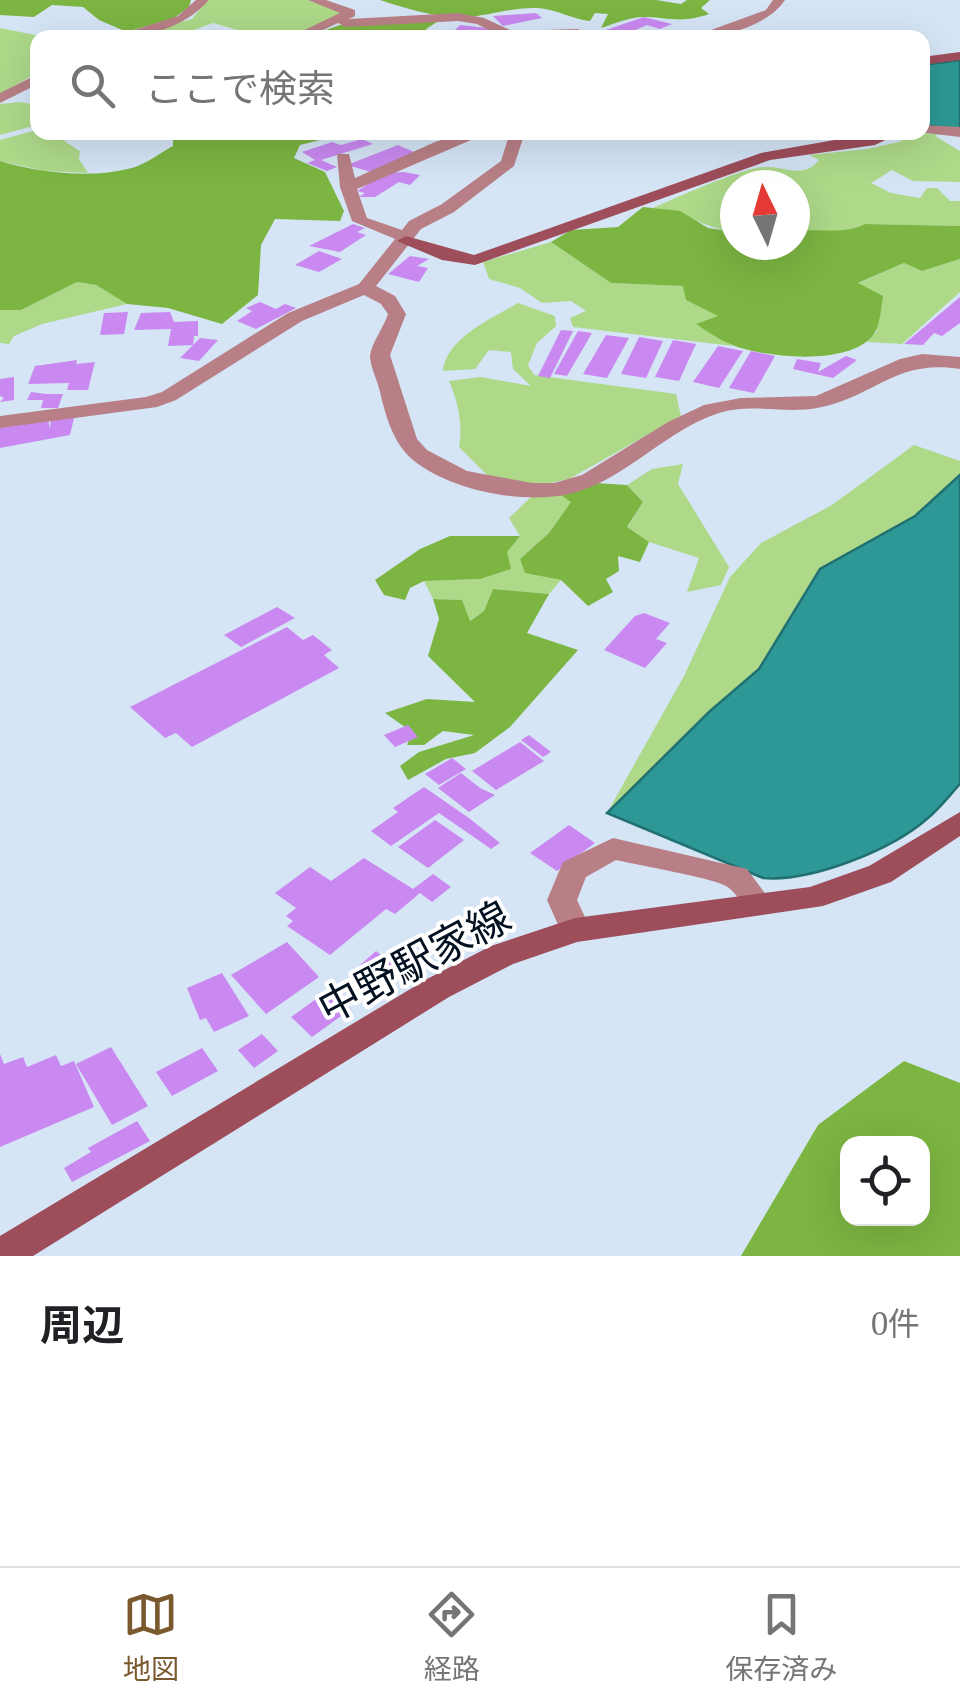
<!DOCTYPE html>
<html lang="ja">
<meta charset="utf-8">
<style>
:root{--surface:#fff;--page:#f2f2f2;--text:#202124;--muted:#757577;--line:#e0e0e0;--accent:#7a592f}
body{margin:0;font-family:"PT Serif","Noto Sans JP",serif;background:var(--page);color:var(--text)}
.controls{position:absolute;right:30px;bottom:30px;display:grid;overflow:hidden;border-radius:20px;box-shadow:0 10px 40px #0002}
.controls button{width:90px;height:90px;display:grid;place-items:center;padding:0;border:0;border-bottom:2px solid var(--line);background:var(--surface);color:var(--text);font:50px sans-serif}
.compass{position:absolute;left:720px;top:170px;width:90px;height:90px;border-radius:50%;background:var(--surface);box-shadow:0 10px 40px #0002;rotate:355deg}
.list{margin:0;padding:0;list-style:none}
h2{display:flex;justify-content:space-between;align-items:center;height:130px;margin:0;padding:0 40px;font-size:42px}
h2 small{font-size:32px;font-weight:400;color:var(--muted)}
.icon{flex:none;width:55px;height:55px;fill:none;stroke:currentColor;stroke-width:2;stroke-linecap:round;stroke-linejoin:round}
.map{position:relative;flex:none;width:960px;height:1256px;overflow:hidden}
.search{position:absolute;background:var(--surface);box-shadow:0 10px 40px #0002;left:30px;right:30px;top:30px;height:110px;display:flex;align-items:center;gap:25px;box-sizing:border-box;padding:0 35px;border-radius:20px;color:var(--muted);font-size:38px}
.sheet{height:310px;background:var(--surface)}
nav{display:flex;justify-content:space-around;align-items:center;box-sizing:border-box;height:140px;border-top:2px solid var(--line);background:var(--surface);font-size:28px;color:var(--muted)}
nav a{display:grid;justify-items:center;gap:5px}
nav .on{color:var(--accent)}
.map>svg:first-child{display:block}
</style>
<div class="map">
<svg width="960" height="1256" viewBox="0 0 960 1256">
<rect width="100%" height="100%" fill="#d5e5f6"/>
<path fill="#add989" d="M207 0H308L342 12C325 25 300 37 278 37L285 31 251 34 213 23 175 37 123 38 192 19Z
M0 28 45 37 38 38 37 73 0 94Z
M20 102 37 105V125L0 135V104Z
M37 130 79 133 64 141 80 151 79 159 88 173 45 171 0 161V140Z
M917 133 938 134 935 136 960 151V182L913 181 892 170 871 183 891 193 920 198 927 188H937L950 201H960V226L865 224 855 231H795V185H735V232C705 228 683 212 653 208 676 198 745 166 767 167 785 167 805 179 819 160L809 155 867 149 899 142Z
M551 242 611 283 683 286 719 317 697 325 733 346 573 327 570 318 586 311 571 301 542 303 520 288 489 279 483 262Z
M960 259V292L902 344 867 342 877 331 857 284 904 263 922 271Z
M77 282 96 285 127 304 42 324 14 336 9 344 0 343V310H21Z
M518 303 555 316 556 326 537 343 528 365 534 375 676 394 681 416 569 479 540 485 489 477 459 447C463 424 458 402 449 381L481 377 531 386 513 369 511 352 489 350 475 369 443 371C446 338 493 318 518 303Z
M914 445 960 461V475L915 516 820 569 759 669 709 712 607 813 684 676 730 577 761 543 832 505Z
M683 464 678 484 729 567 721 585 687 592 699 558 649 542 627 528 643 502 627 485 652 469Z
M561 495 572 501 549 533 520 559 526 573 561 580 549 594 493 589 484 611 469 621 462 600 433 599 424 581 480 579 520 536 509 518 532 496Z"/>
<path fill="#7cb542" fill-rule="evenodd" d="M0 0H191L189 7 174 18 127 32 99 20 83 7 52 5 34 17 0 15Z
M380 0H656L681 4 687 0H710L701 8 709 14C681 24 669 17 643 17 629 17 614 24 601 28L608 14 595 13 590 21C571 19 557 9 537 8 512 7 490 16 466 17 436 18 408 9 380 0Z
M445 17 426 29 431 37 303 38 340 25Z
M173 133H386L344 134 300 145 294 158 325 172 344 211 340 221 275 219 261 245 258 295 222 324 168 308 127 304 96 285 77 282 21 310H0V161C41 173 90 179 132 168 146 164 160 153 173 146Z
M643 207 680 211 708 228 735 232V245H795V231C817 228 846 235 865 224L960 226V259L922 271 904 263 858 283 883 296C881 308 880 325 874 334 851 367 762 358 730 344 718 339 707 331 696 324L718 316 686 300 683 286 611 283 551 242 571 230 618 227Z
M595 483 627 485 643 502 627 527 649 542 640 562 618 556 619 571 606 579 613 592 588 606 561 580 525 573 520 559 549 533 571 502 561 495Z
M450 536H520L507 552 511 569 480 579 424 581 410 588 405 600 384 595 375 580 420 549Z
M493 589 549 594 527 633 578 650 510 727 475 753 446 759 408 780 400 766 419 752 474 735 443 731 424 745H407L412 732 385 713 427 699 475 702 428 656 439 619 433 599 462 600 470 621 484 611Z
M904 1061 960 1083V1256H741L818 1125ZM848 1144H922V1218H848Z"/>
<path fill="#2d9895" stroke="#217072" stroke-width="2.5" d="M960 60V130L923 125 922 65Z
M960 475V784C950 795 940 808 928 818 892 850 811 882 763 878L607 813 709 712 759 669 820 569 915 516Z"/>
<path fill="#c989f0" d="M536 13 542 18 503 26 493 16Z
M644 17 672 24 660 29 647 25 617 38 597 33Z
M460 25 478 27 491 28 469 38H447Z
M362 139 373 144 321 160 337 167 327 171 307 163 315 160 302 152 332 142 341 145Z
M398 145 414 152 371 172 347 165Z
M404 172 420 175 410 185 399 182 375 197H359L365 193 357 191 386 173Z
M353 224 365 228 357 232 366 235 340 252 309 246Z
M319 251 342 259 319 272 295 265Z
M410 256 429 259 417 266 428 268 419 282 388 274Z
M960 297V323L942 336 934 333 923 345 904 344Z
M260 302 276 309 285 304 296 308 256 329 237 321 252 311 246 308Z
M128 312 124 334 100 335 104 313Z
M170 312 174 322 198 321V336H194L193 345 200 338 218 340 199 361 180 358 193 345 168 346 171 329 134 330 141 313Z
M561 330 573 331 550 378 538 376Z
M578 331 592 333 567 376 554 374Z
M606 335 629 338 607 378 583 374Z
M639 337 663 341 646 378 621 374Z
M673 340 696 344 679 381 655 377Z
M718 346 743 351 719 388 693 382Z
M751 351 775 356 754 393 729 388Z
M846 356 857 360 833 378 793 369 797 359 821 363 818 372Z
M77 360 76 364 95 362 88 390H67L69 383 28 384 35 366Z
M14 377V400L0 402 4 398 0 396V379Z
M31 392 46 394H63L58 408H41L43 400H27Z
M75 414 70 435 0 448V425L48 418 50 429 51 416Z
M277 607 295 618 241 647 224 635Z
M644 613 670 623 656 639 667 643 645 668 604 650 635 616Z
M287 627 303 640 313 635 332 650 324 655 339 668 192 747 176 733 165 738 130 707Z
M408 725 418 737 395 747 384 735Z
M529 735 551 752 543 757 521 740Z
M520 742 544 761 496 790 472 771Z
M452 758 466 769 439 785 425 774Z
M461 773 480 788 495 795 469 812 438 788Z
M424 787 469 818 500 843 491 849 439 813 391 846 371 831 398 812 393 808Z
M435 820 464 840 428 868 398 847Z
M569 825 595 843 557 871 530 853Z
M364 858 413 889 433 874 451 887 432 902 420 893 395 914 386 909 330 955 287 926 293 921 286 916 296 908 275 893 310 867 331 881Z
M287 942 319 977 266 1014 231 975Z
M376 951 395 965 376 981 358 967Z
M222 973 249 1016 214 1032 206 1018 200 1020 187 988Z
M330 989 351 1009 312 1037 291 1017Z
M262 1034 278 1051 254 1068 238 1050Z
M111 1047 148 1106 112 1125 76 1064Z
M202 1048 218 1071 172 1096 156 1072Z
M0 1054 4 1064 23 1057 27 1067 56 1055 61 1066 74 1061 94 1107 0 1147Z
M137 1121 150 1141 72 1182 64 1168 91 1152 88 1148Z"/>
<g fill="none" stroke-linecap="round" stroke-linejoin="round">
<path fill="#b88086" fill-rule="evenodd" d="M196 0H209C184 28 147 38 110 38L178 16Z
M308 0H326L355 10V16L349 19 458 13 484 18 512 31 577 29 610 38H504L477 24 458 21 346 27 338 23 306 38H288L340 13Z
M773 0H785C767 27 721 38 689 38L766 10Z
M38 74V84L0 103V93Z
M922 125 960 127V137L918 132H922Z
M466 132 485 134 357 189 367 218 402 230 409 221 442 204 501 161 510 132H525L514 166 454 212 421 229 376 286 395 296 406 314 390 355 417 439 427 450 467 471 532 483H554L582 475 668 422 704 405 741 398 816 396 900 359 922 354 960 357V369C893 359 875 398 817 408 785 414 750 403 719 413 667 430 631 474 580 491 532 507 452 492 413 460 393 443 386 417 380 392 378 382 370 366 370 356 371 344 384 327 388 314L381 304 364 295 302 321 176 400 157 407 0 428V416L146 397 162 392 288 313 359 284 395 239 352 221 340 187 337 154H349L355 178 435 142Z
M613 838 747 869 773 904 769 912C742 920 744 897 726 886 713 878 637 865 616 860L586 877 577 900 591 930 586 938 575 942 564 938 547 900 563 862Z"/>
<path fill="#9e4e5b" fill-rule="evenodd" d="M960 52V60L922 65V57Z
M880 132H902L875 145 770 160 475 265 442 260 397 241 406 236 474 255 761 153Z
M960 812V836L891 882 823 906 577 942 513 964 449 997 33 1256H0V1236L427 979 491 946 575 918 810 887 869 866Z"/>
</g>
<g text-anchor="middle" stroke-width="8" stroke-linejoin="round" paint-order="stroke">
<g font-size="42" fill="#041120" stroke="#fff">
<text transform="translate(414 962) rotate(-28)" y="15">中野駅家線</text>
</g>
</g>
</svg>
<div class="controls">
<button><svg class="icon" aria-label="locate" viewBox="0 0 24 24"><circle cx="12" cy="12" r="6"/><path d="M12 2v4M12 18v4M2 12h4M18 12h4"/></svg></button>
</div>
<svg class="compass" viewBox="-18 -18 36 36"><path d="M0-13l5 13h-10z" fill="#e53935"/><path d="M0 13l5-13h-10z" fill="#757577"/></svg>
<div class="search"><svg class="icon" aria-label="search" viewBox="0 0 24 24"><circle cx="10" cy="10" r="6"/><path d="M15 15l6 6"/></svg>ここで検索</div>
</div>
<section class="sheet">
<h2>周辺<small>0件</small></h2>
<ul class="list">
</ul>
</section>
<nav>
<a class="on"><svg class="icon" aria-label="map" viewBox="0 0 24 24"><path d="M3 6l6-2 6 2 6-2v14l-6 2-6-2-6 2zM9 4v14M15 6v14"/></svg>地図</a>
<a><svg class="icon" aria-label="directions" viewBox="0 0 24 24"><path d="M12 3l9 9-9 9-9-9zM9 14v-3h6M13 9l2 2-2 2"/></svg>経路</a>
<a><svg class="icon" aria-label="saved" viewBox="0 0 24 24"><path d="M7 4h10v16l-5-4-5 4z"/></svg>保存済み</a>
</nav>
